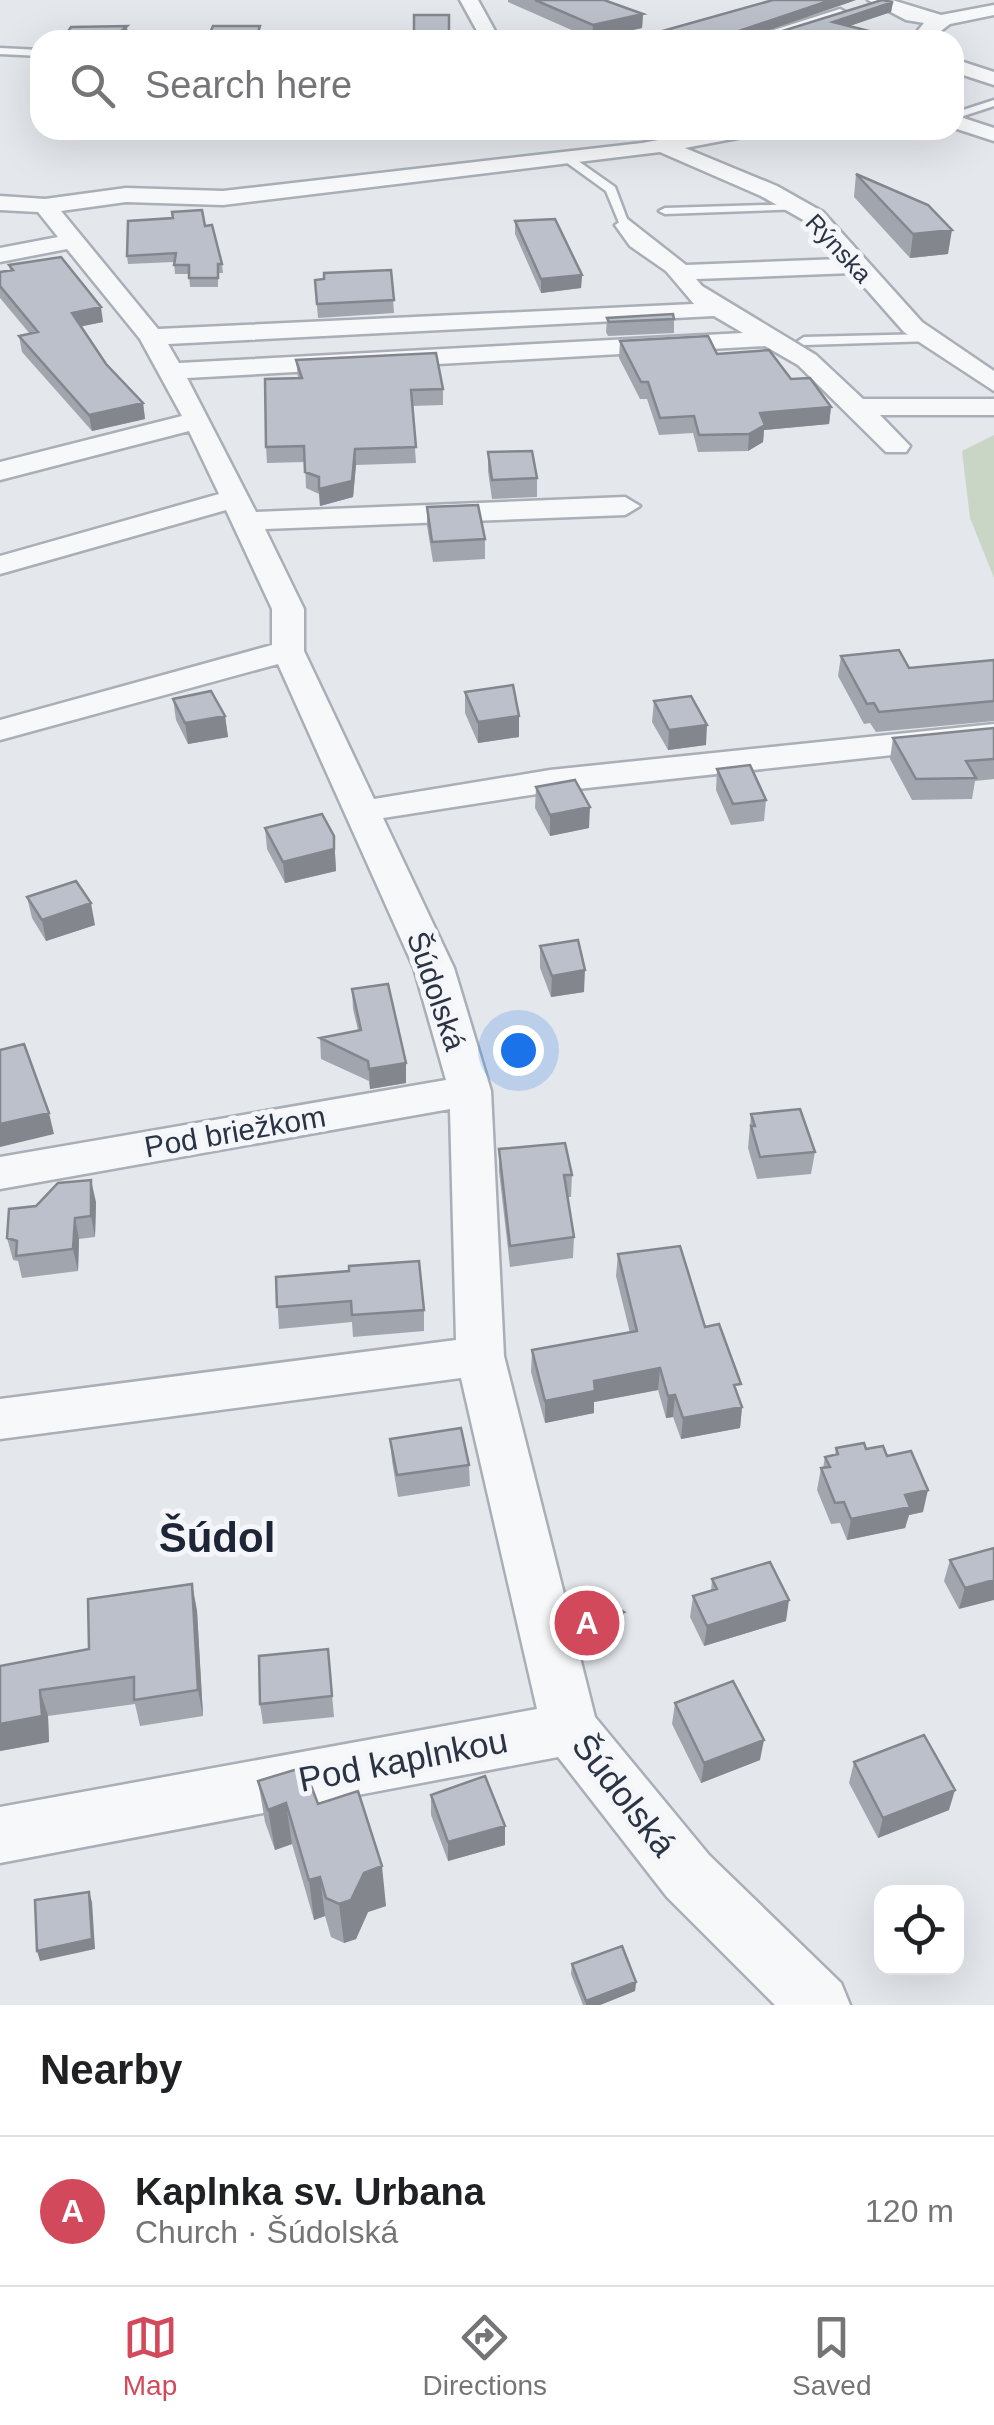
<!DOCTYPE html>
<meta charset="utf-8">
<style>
:root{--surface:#fff;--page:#f2f2f2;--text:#202124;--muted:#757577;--line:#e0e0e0;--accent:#d1495b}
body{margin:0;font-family:Helvetica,sans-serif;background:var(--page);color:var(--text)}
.controls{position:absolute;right:30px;bottom:30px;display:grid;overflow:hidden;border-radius:20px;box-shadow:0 10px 40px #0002}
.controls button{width:90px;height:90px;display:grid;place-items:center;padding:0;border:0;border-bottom:2px solid var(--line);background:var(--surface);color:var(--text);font:50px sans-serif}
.you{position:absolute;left:518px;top:1050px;width:35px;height:35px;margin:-25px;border:8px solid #fff;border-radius:50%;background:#1a73e8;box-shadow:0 0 0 15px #1a73e833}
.badge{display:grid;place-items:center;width:65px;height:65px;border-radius:50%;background:var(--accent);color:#fff;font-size:32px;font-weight:700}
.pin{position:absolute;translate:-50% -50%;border:5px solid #fff;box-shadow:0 2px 10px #0006}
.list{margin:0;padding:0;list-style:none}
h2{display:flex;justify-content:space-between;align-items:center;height:130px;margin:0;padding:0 40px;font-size:42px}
h2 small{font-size:32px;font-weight:400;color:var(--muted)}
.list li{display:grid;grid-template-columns:65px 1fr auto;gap:30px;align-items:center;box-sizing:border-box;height:150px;padding:0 40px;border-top:2px solid var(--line)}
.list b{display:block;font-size:38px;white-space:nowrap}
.list p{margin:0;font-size:32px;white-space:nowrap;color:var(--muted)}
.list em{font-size:32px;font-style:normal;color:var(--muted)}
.icon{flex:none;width:55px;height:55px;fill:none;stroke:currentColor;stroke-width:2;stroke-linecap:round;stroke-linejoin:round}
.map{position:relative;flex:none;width:994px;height:2005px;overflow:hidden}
.search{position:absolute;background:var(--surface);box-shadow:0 10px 40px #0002;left:30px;right:30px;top:30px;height:110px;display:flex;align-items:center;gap:25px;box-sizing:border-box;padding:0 35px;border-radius:30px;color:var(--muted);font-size:38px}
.sheet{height:280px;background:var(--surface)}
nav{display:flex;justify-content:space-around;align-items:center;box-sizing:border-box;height:140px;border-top:2px solid var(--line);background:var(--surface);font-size:28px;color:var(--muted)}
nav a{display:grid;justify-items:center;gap:5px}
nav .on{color:var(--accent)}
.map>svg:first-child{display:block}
</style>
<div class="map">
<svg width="994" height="2005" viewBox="0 0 994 2005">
<rect width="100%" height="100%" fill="#e4e7ec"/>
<path fill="#c9d6c5" d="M994 435V578L970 518 962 451Z"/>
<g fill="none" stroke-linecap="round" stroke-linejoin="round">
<g stroke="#a9aeb7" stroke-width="5">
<path id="service" d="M0 48 40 50V56L0 54Z
M994 100V106L954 119V113Z
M563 156H571L615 187 630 227 620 225 606 191 563 160Z
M800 204 806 207 804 209 665 214 659 211 665 208Z
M928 334 932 335V341L804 345 798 341 804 337Z"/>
</g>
<g stroke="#a9aeb7" stroke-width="5">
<path id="minor" d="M460 0H478L500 40H482Z
M868 0H892L941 15 994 5V15L950 24 929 40H910L924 23 906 20Z
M840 9 849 14 846 18 771 40H742Z
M954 59 994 72V85L954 72Z
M954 115 994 128V141L954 128Z
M713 130H758L748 136 685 148 777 186 823 212 922 322 994 371V391L904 332 852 273 696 279 702 286 816 355 863 399H994V415H880L910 446 906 452H886L798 365 765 346 187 378 256 512 625 497 640 506 625 515 265 529 304 609V651L374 799 550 770 994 724V744L550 792 383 818 454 968 491 1091 504 1356 595 1717 709 1855 841 1983 850 2005H775L667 1897 558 1757 0 1863V1807L537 1709 461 1378 0 1439V1399L456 1340 450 1109 0 1189V1157L446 1080 414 968 278 664 0 740V720L272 645V609L226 510 0 574V556L219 494 189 431 0 480V462L182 416 140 339 67 249 0 262V248L58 237 38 212 0 210V196L45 199 126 188 223 191 642 143ZM660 152 761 196 807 222 840 259 686 265 626 218 615 225 630 246 666 271 694 304 158 329 61 211 126 202 223 205ZM714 316 743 333 179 363 168 344Z"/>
</g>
<use href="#service" fill="#f7f8fa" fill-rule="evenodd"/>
<use href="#minor" fill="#f7f8fa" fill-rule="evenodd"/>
</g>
<path fill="#a1a5ae" d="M508 0H604L643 14 642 28 592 39 508 2Z
M856 0 760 33 773 34 893 2 891 12 849 26 869 31 868 40H652V34Z
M856 174 948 254 910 258 854 197Z
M515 221 582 275 581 288 541 293 515 234Z
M205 226 222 264 223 273H218V287H190L189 274H175L174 262 128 264 127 256Z
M9 265 103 322 81 326 106 364 143 403 145 419 92 431 22 352 19 336 30 334 0 298V272L10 271Z
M391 270 394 313 318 318 315 280Z
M607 318 674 319V333L608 336 606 332Z
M620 341 717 354 791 379 831 407 829 424 764 430 763 442 748 451 698 452 693 433 659 435 647 399H640L619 358Z
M296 360 443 389V405L412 406 416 463 356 465 353 497 320 506 319 494 306 488 305 462 267 463 266 447 298 378Z
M488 452 537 478V497L492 499 488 471Z
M427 507 485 539V559L433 562 427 526Z
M841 656 909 668 994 660V721L876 732 870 723 864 724 838 676Z
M465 692 519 737 478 743 465 713Z
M173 699 225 716 228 737 188 744 176 720Z
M654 701 706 745 668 750 652 722Z
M994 728V779L975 781 972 799 912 800 890 759 893 738Z
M717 769 766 800 764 821 731 825 716 790Z
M536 787 589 828 550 836 535 808Z
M265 828 334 836 336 871 285 883 267 849Z
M27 897 95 925 46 941 32 918Z
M540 946 584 992 551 997 540 968Z
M352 989 406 1083 370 1089 369 1081 321 1059 320 1038 358 1030 353 1009Z
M751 1114 815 1152 811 1174 757 1179 748 1148Z
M499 1149 572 1175 571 1197H567L574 1237 573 1258 510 1267 499 1171Z
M96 1202 95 1237 79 1239 78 1271 22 1278 18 1261 13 1260 7 1238Z
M618 1254 705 1327 742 1407 740 1428 681 1439 673 1417 666 1418 658 1390 594 1402V1413L545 1423 531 1372 532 1350 630 1333 616 1276Z
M276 1277 424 1310V1331L353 1337 352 1322 279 1329Z
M390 1439 469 1465 470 1486 398 1497 392 1461Z
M836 1448 866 1449 887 1456 923 1512 909 1515 905 1528 847 1540 840 1523 831 1524 817 1490 821 1468H823L825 1457 835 1455Z
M994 1548 959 1609 944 1581 950 1560Z
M712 1579 786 1621 704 1646 690 1617 693 1596 711 1591Z
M192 1584 197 1611 203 1716 140 1726 135 1704 48 1716 49 1742 0 1751V1666L89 1649Z
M573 1602 623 1623 580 1641 573 1613Z
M328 1649 334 1717 263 1724 260 1704Z
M675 1703 760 1760 701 1783 672 1724Z
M854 1762 949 1810 878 1838 849 1783Z
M258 1781 318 1804 386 1906 368 1912 356 1939 344 1943 331 1937 325 1916 314 1920 292 1844 275 1850 265 1822Z
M431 1795 505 1845 448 1861 431 1815Z
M572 1964 636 1982 635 1991 600 2005H583L571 1974Z"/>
<path fill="#83868d" d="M831 0H856L740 40 739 31Z
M893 2 891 12 832 32 833 22Z
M643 14 642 28 592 39 593 25Z
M127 26 128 38 126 40H111Z
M260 26 261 40H255Z
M869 31 868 40H847Z
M952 230 948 254 910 258 913 234Z
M582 275 581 288 541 293V279Z
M101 307 103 322 74 328 72 313Z
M143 403 145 419 92 431 89 415Z
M831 407 829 424 764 430 763 442 748 451 749 434 760 413Z
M355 449 356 465 353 497 320 506 319 489Z
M225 716 228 737 188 744 185 723Z
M519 716V737L478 743V722Z
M707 725 706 745 668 750 669 730Z
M590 807 589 828 550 836V815Z
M334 836 336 871 285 883 283 862Z
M91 903 95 925 46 941 42 920Z
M585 970 584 992 551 997 552 976Z
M406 1063V1083L370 1089 369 1069Z
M49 1113 54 1134 0 1147V1124Z
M91 1180 96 1202 95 1237 91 1216Z
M75 1218 79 1239 78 1271 73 1249Z
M660 1368 658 1390 594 1402V1413L545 1423V1401L594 1381Z
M675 1395 673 1417 666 1418 668 1396Z
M742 1407 740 1428 681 1439 683 1418Z
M928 1490 923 1512 909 1515 905 1528 847 1540 851 1519 905 1495Z
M994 1580V1600L959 1609 965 1588Z
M192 1584 197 1611 203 1716 198 1690Z
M789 1600 786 1621 704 1646 707 1626Z
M624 1612 623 1623 580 1641V1630Z
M40 1690 48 1716 49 1742 0 1751V1724Z
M764 1740 760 1760 701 1783 704 1763Z
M955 1790 949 1810 878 1838 883 1818Z
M286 1803 292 1844 275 1850 268 1810Z
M505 1826V1845L448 1861V1842Z
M382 1866 386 1906 368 1912 356 1939 344 1943 339 1904 364 1873Z
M320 1877 325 1916 314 1920 309 1880Z
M89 1892 92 1902 95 1949 40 1961 37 1951Z
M636 1982 635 1991 600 2005H586V2001Z"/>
<path fill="#bbc0ca" stroke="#83868d" stroke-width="2.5" d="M535 0H604L643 14 593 25Z
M773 0H831L739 31 773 34 882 0 893 2 833 22 869 31 847 40H668L652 34Z
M414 15H449V40H414Z
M127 26 111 40H62L71 27Z
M213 26H260L255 40H207Z
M856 174 928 205 952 230 913 234Z
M202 210 205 226 212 225 222 264H218V278H189V265H174L176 253 127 256 128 221 173 218 172 212Z
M555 219 582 275 541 279 515 221Z
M61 257 101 307 72 313 106 364 143 403 89 415 19 336 38 332 0 286V272L13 270 9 265Z
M391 270 394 300 317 304 315 280 324 279V273Z
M673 314 674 319 609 322 607 318Z
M708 336 717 354 769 350 791 379 810 378 831 407 760 413 765 425 749 434 699 435 694 416 660 418 648 382H641L620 341Z
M436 353 443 389 411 390 416 447 355 449 352 481 319 489V477L305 472 304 446 266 447 265 379 302 378 296 360Z
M532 451 537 478 492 480 488 452Z
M478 505 485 539 432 542 427 507Z
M899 650 909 668 994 660V701L879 712 874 703 867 704 841 656Z
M513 685 519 716 478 722 465 692Z
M211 691 225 716 185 723 173 699Z
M691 696 707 725 669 730 654 701Z
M994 728V759L966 761 976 778 916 779 893 738Z
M750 765 766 800 733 804 717 769Z
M575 780 590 807 550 815 536 787Z
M322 814 334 836V849L283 862 265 828Z
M76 881 91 903 42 920 27 897Z
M578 940 585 970 552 976 540 946Z
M388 984 406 1063 369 1069 368 1061 320 1038 361 1030 352 989Z
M24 1044 49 1113 0 1124V1050Z
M800 1109 815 1152 760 1157 751 1126H755L751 1114Z
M565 1143 572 1175H564L574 1237 510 1246 499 1149Z
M91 1180V1216L75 1218 73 1249 16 1256 17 1241 7 1238 9 1209 36 1206 58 1183Z
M680 1246 705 1327 719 1324 741 1384 734 1385 742 1407 683 1418 675 1395 668 1396 660 1368 594 1381 595 1391 545 1401 532 1350 637 1331 618 1254Z
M419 1261 424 1310 352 1315 351 1301 277 1307 276 1277 349 1271V1266Z
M461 1428 469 1465 397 1475 390 1439Z
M864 1443 866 1449 883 1446 887 1456 911 1451 928 1490 905 1495 910 1507 851 1519 844 1502 835 1503 821 1468 830 1467 825 1457 838 1454 836 1448Z
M994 1548V1580L965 1588 950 1560Z
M770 1562 789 1600 707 1626 693 1596 717 1589 712 1579Z
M192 1584 198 1690 134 1700V1677L40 1690 42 1716 0 1724V1666L89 1649 88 1599Z
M594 1594 624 1612 580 1630 573 1602Z
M328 1649 332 1696 260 1704 259 1656Z
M733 1681 764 1740 704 1763 675 1703Z
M924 1735 955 1790 883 1818 854 1762Z
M304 1767 318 1804 358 1791 382 1866 364 1873 351 1900 339 1904 326 1898 320 1877 309 1880 286 1803 268 1810 258 1781Z
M485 1776 505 1826 448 1842 431 1795Z
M89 1892 92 1939 37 1951 35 1900Z
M622 1946 636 1982 586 2001 572 1964Z"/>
<g text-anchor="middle" stroke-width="10" stroke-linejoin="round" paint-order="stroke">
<g font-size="25" fill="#2b3445" stroke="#f4f6f9">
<text transform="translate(839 248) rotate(47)" y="9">Rýnska</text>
</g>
<g font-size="30" fill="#2b3445" stroke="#f4f6f9">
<text transform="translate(436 991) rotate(71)" y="10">Šúdolská</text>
<text transform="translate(235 1132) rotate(-10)" y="10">Pod briežkom</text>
</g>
<g font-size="35" fill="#2b3445" stroke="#f4f6f9">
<text transform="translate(403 1760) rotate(-11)" y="12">Pod kaplnkou</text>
<text transform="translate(624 1795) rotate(52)" y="12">Šúdolská</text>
</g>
<g font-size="42" font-weight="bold" fill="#1d2536" stroke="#f4f6f9">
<text x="217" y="1552">Šúdol</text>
</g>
</g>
</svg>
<div class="controls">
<button><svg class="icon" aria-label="locate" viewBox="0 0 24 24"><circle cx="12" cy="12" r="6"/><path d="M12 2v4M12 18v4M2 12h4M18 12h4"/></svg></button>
</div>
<div class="you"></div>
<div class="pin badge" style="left:587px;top:1623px">A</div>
<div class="search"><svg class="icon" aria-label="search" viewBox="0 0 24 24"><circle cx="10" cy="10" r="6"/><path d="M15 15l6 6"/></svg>Search here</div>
</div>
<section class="sheet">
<h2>Nearby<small></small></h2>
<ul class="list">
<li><span class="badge">A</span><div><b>Kaplnka sv. Urbana</b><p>Church · Šúdolská</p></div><em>120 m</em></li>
</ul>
</section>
<nav>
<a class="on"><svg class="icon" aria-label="map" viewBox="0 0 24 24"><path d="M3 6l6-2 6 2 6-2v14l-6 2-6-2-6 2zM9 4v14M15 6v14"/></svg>Map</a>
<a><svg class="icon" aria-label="directions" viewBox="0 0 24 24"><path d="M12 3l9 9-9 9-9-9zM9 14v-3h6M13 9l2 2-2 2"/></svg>Directions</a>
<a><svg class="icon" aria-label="saved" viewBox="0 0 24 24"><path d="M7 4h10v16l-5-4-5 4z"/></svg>Saved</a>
</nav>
